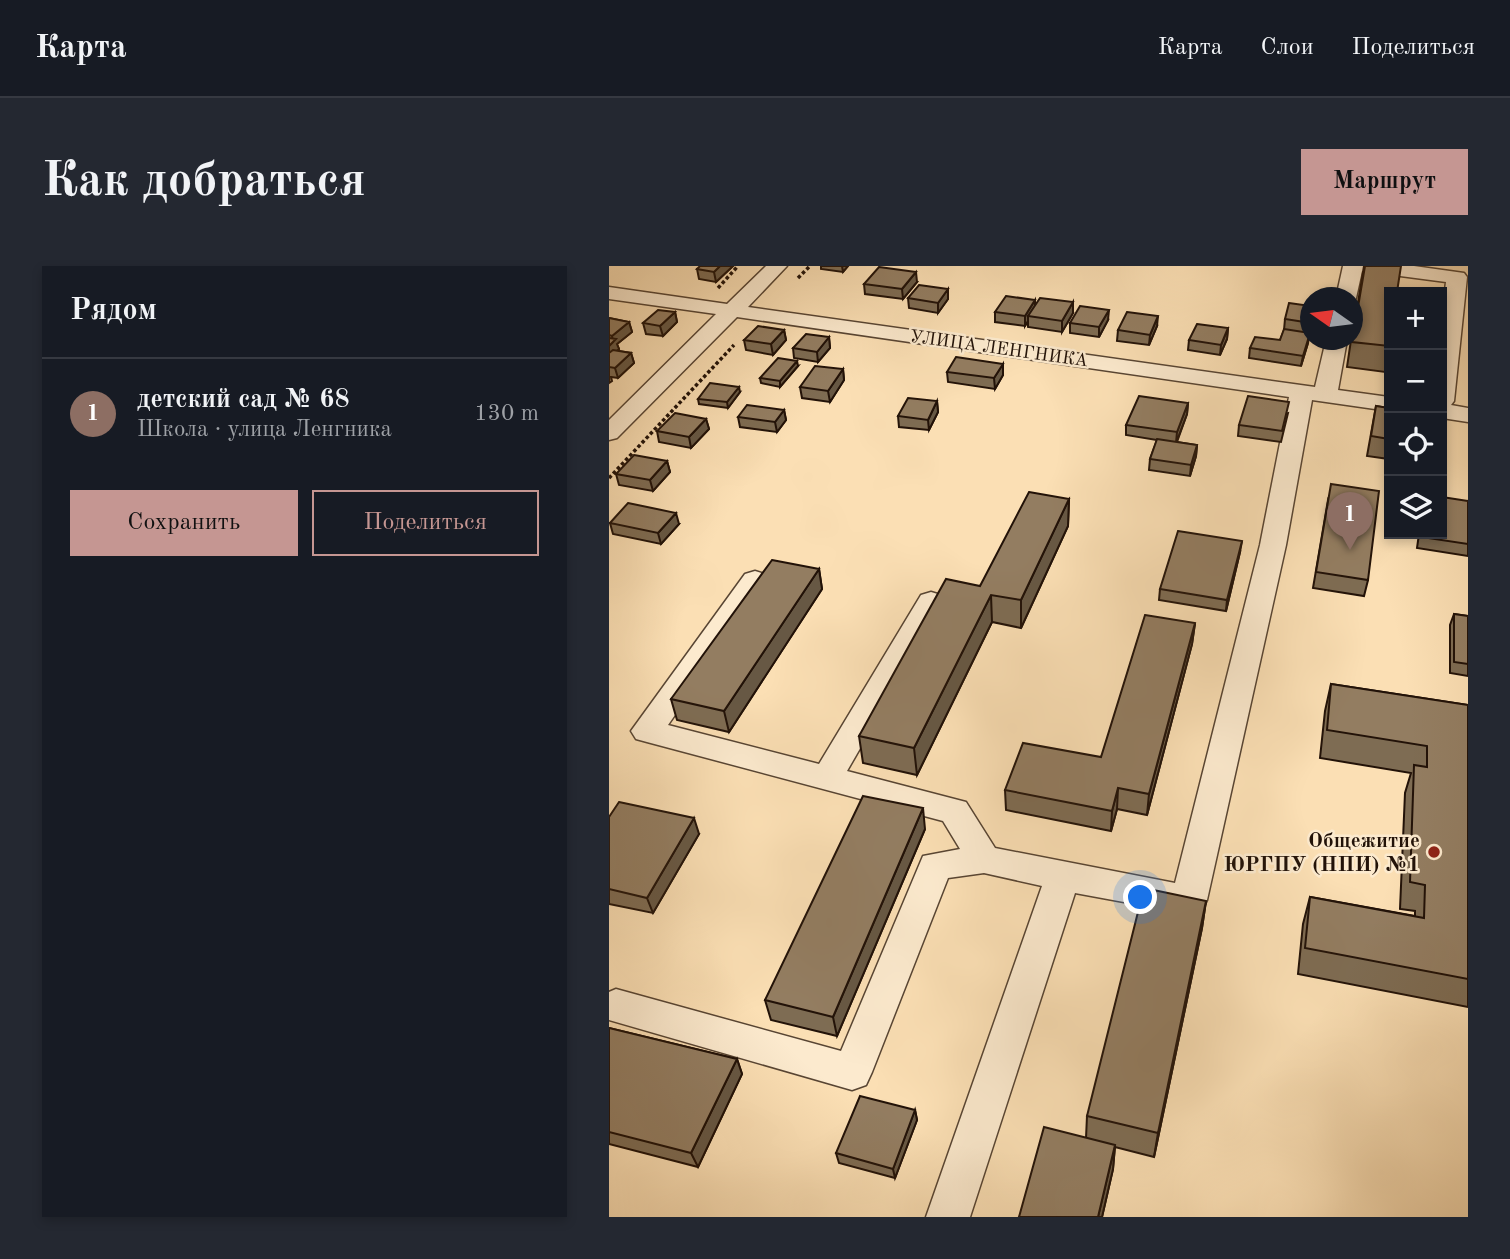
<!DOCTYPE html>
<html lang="ru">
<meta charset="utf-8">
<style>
:root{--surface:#171b24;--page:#242831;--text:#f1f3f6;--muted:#9ea1a6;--line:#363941;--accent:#c59692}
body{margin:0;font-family:"Old Standard TT",serif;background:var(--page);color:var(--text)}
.controls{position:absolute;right:21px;top:21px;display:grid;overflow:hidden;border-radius:0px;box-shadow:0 4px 10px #0003}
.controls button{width:63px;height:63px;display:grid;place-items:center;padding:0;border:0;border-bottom:2px solid var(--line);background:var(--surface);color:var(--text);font:35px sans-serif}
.compass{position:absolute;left:691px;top:21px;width:63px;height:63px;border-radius:50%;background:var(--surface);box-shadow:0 4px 10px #0003;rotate:284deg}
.you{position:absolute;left:532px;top:632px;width:24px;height:24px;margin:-18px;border:5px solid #fff;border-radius:50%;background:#1a73e8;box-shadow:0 0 0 10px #1a73e833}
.badge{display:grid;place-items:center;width:46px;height:46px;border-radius:50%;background:var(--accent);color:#fff;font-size:23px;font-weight:700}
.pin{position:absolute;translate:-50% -58px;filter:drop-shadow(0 2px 4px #0008)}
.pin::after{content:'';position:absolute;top:37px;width:24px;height:21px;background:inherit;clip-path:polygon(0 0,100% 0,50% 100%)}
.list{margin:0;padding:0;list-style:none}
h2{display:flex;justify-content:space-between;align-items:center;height:91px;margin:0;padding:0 28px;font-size:30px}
h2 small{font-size:23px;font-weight:400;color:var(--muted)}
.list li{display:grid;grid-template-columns:46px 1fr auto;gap:21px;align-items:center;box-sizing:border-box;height:112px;padding:0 28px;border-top:2px solid var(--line)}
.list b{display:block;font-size:26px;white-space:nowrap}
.list p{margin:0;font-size:23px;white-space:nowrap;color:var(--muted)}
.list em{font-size:23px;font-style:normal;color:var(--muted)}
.actions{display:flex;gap:14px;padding:21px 28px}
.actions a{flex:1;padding:16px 0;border:2px solid var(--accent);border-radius:0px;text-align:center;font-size:24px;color:var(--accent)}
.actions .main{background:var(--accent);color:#111}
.icon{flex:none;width:38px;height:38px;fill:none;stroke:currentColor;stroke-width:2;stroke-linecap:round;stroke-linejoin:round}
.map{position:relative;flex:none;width:859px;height:951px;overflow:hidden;border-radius:0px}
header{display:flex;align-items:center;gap:42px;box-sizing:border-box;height:98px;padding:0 35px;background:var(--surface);border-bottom:2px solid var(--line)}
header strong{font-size:33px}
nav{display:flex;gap:38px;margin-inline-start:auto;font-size:24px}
.intro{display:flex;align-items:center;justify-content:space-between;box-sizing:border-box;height:168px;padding:0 42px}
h1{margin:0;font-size:49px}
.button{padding:18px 32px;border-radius:0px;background:var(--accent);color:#111;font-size:24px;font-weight:700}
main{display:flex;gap:42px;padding:0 42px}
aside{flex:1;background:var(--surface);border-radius:0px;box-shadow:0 4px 10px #0003}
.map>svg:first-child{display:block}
</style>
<header>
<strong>Карта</strong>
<nav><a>Карта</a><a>Слои</a><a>Поделиться</a></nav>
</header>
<div class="intro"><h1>Как добраться</h1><a class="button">Маршрут</a></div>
<main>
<aside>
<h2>Рядом<small></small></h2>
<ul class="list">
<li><span class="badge" style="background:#8d6e63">1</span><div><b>детский сад № 68</b><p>Школа · улица Ленгника</p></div><em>130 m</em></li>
</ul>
<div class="actions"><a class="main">Сохранить</a><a>Поделиться</a></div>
</aside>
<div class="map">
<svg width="859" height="951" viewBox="0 0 859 951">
<rect width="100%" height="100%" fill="#fbdfb4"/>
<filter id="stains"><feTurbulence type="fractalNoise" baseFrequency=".00286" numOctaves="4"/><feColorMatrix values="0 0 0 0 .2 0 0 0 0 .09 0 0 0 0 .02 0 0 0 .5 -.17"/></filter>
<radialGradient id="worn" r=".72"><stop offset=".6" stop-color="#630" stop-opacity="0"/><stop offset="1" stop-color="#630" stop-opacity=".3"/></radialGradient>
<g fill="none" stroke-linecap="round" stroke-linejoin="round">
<g stroke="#584533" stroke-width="3">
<path id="minor" d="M157 0H178L139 41 706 121 717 74H738L729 124 780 131V145L703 134 677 279 598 634 593 644 580 648 466 627 361 951H317L433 620 375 607 339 612 263 806 257 819 243 824 0 754V726L7 723 232 785 314 590 351 583 334 555 38 476 27 473 22 465 136 308 146 305 156 308 160 314 59 459 210 498 312 329 322 326 332 329 336 335 238 505 357 536 386 582 566 617 651 279 680 131 128 51 8 172 0 174V154L107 48 0 33V21L118 38Z
M734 0H805L855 7 858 11 845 135 842 139 859 142V156L833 152V50L837 16 753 5 747 32 744 37V32H727Z"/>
</g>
<path stroke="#221208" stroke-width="3.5" stroke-dasharray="3.5 2.5" stroke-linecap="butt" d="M189 12 201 0
M109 22 129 0
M0 212 125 79"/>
<use href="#minor" fill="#fceace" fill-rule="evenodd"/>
</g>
<path fill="#7e6c53" stroke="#221208" stroke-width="2" d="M124 0 107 16 90 13 88 3Z
M212 0H239L234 6 212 3Z
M755 0 780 26V87L776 106 738 101 742 74H744V67Z
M308 16 294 33 256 28 255 18Z
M339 23V33L329 47 300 42 299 32Z
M426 34V39L464 47 453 66 419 61V55L416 60 386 56V46Z
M702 40V67L697 66 699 77 692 100 640 92 641 82 671 74 675 64 676 53Z
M66 46 68 56 54 70 37 68 34 57Z
M0 52 20 56 23 66 8 78 10 83 9 85 22 87 25 97 9 112 2 111 3 115 0 117Z
M499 54 490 71 461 67V57Z
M548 60 540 79 508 75 509 64Z
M619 62 618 73 611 89 579 84 580 74Z
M175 64 177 74 164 89 137 84 135 74Z
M220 71 221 82 209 96 185 92 184 82Z
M394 98V109L386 123 339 116 338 106Z
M189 100 171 121 152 117 151 112Z
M234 103 235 114 221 136 193 132 191 121Z
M131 126 119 142 90 138 89 133Z
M328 135 329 146 320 164 290 161 289 150Z
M579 137 578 148 568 176 588 179 587 190 581 210 540 204 541 193 548 174 517 169V159Z
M767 140 780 142V193L758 190Z
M175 144 177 154 168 166 131 161 129 151Z
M679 147 672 176 629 170 630 159Z
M97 153 100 163 82 182 50 176 48 165Z
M58 195 61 206 44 225 10 219 7 208Z
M460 233 459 260 412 362 383 356 308 509 254 497 250 470 371 320Z
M719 234 759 314 755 330 704 322Z
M859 235V290L808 282 810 268H833Z
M1 257 70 258 52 278 4 268Z
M631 286 617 345 550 334 551 323Z
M210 303 213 323 120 466 68 454 62 433Z
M845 348 859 350V410L841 407V359Z
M586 357 583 378 538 549 508 543 502 565 397 544 396 524 492 491Z
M722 418 859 439V741L689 708 694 658 701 631 806 650V645L791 643 796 527 802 507 711 492 716 445Z
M0 551 90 568 44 647 0 638Z
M316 563 228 770 162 754 156 734Z
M597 635 593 662 545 891 506 881 504 903 493 951H410L477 872 478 850Z
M0 762 128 793 133 808 89 901 0 878Z
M306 844 308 854 286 912 230 897 227 887Z"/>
<path fill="#675844" stroke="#221208" stroke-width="2" d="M111 0H124L107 16 105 6Z
M233 0H239L234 6Z
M307 6 308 16 294 33 293 23Z
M339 23V33L329 47V37Z
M426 34V44L419 50V55L416 60V50Z
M464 36V47L453 66V55Z
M500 44 499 54 490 71V61Z
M66 46 68 56 54 70 51 60Z
M549 50 548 60 540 79 541 69Z
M20 56 23 66 8 78 10 83 0 93V80L4 76 3 70Z
M619 62 618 73 611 89 612 79Z
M175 64 177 74 164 89 162 78Z
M701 67 699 77 692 100 694 90Z
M220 71 221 82 209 96 208 86Z
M22 87 25 97 9 112 6 102Z
M188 95 189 100 171 121V115Z
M394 98V109L386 123 385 112Z
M234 103 235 114 221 136 219 125Z
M130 121 131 126 119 142 118 136Z
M328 135 329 146 320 164 319 154Z
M579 137 578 148 567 177 568 166Z
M175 144 177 154 168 166 166 156Z
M97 153 100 163 82 182 80 171Z
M588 179 587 190 581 210 582 199Z
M58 195 61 206 44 225 41 214Z
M460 233 459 260 412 362V334Z
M67 247 70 258 52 278 49 267Z
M633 275 631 286 617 345 618 334Z
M210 303 213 323 120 466 115 445Z
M382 329 383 356 308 509 305 482Z
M586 357 583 378 538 549 540 528Z
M509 522 508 543 502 565 503 545Z
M314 542 316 563 228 770 224 751Z
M85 552 90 568 44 647 38 632Z
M597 635 593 662 545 891 549 867Z
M128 793 133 808 89 901 82 887Z
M306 844 308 854 286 912 284 903Z
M506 879 504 903 493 951H489Z"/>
<path fill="#937d61" stroke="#221208" stroke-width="2" d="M91 0H111L105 6 88 3Z
M756 0H792L788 26H780V80L743 76Z
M270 1 307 6 293 23 255 18Z
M310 19 339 23 329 37 299 32Z
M397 30 426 34 416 50 386 46Z
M431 32 464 36 453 55 419 50Z
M680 37 702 40V57L676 53Z
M471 40 500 44 490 61 461 57Z
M49 44 66 46 51 60 34 57Z
M518 46 549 50 541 69 509 64Z
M0 52 20 56 3 70 0 69Z
M588 58 619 62 612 79 580 74Z
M149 60 175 64 162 78 135 74Z
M675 63 701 67 694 90 641 82 646 71 671 74Z
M197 68 220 71 208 86 184 82Z
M0 72 7 73 0 80Z
M4 84 22 87 6 102 0 101V87Z
M347 91 394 98 385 112 338 106Z
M169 92 188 95 171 115 151 112Z
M206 100 234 103 219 125 191 121Z
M101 117 130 121 118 136 89 133Z
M530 130 579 137 568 166 517 159Z
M639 130 680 136 673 165 630 159Z
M299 132 328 135 319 154 289 150Z
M138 139 175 144 166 156 129 151Z
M767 140 780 142V173L762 170Z
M66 147 97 153 80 171 48 165Z
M548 173 588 179 582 199 541 193Z
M25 189 58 195 41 214 7 208Z
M722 218 770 225 759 314 707 306Z
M420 226 460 233 412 334 382 329 305 482 250 470 337 313 371 320Z
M833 231 859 235V278L812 271V268H833Z
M19 237 67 247 49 267 1 257Z
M569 265 633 275 618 334 551 323Z
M163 294 210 303 115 445 62 433Z
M845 348 859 350V398L845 396Z
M536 349 586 357 540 528 509 522 503 545 396 524 414 477 492 491Z
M722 418 859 439V713L696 682 701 631 815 652 816 619 801 616 805 499 818 501V480L718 464Z
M254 530 314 542 224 751 156 734Z
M10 536 85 552 38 632 0 623V551Z
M535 622 597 635 549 867 478 850Z
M0 762 128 793 82 887 0 866Z
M251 830 306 844 284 903 227 887Z
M435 861 506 879 489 951H410Z"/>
<circle fill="#8f2418" stroke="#fceace" stroke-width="2.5" cx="825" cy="586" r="7"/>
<g text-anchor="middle" stroke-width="5" stroke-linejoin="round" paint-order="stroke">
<g font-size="18" fill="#221208" stroke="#fceace">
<text transform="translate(390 82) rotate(8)" y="6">УЛИЦА ЛЕНГНИКА</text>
</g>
<g font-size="21" font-weight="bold" fill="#221208" stroke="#fceace" text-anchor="end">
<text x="811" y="581">Общежитие<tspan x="811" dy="24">ЮРГПУ (НПИ) №1</tspan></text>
</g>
</g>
<rect width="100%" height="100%" filter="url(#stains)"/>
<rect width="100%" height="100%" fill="url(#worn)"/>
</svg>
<div class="controls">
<button>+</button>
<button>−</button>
<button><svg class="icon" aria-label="locate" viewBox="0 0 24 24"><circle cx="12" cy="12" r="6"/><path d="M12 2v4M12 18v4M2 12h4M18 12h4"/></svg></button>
<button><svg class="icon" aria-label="layers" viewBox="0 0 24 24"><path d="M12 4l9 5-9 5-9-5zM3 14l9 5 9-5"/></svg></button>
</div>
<svg class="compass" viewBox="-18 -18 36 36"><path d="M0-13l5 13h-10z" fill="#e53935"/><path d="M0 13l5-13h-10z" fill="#9ea1a6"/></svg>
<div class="you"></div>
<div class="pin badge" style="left:741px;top:284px;background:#8d6e63">1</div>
</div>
</main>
